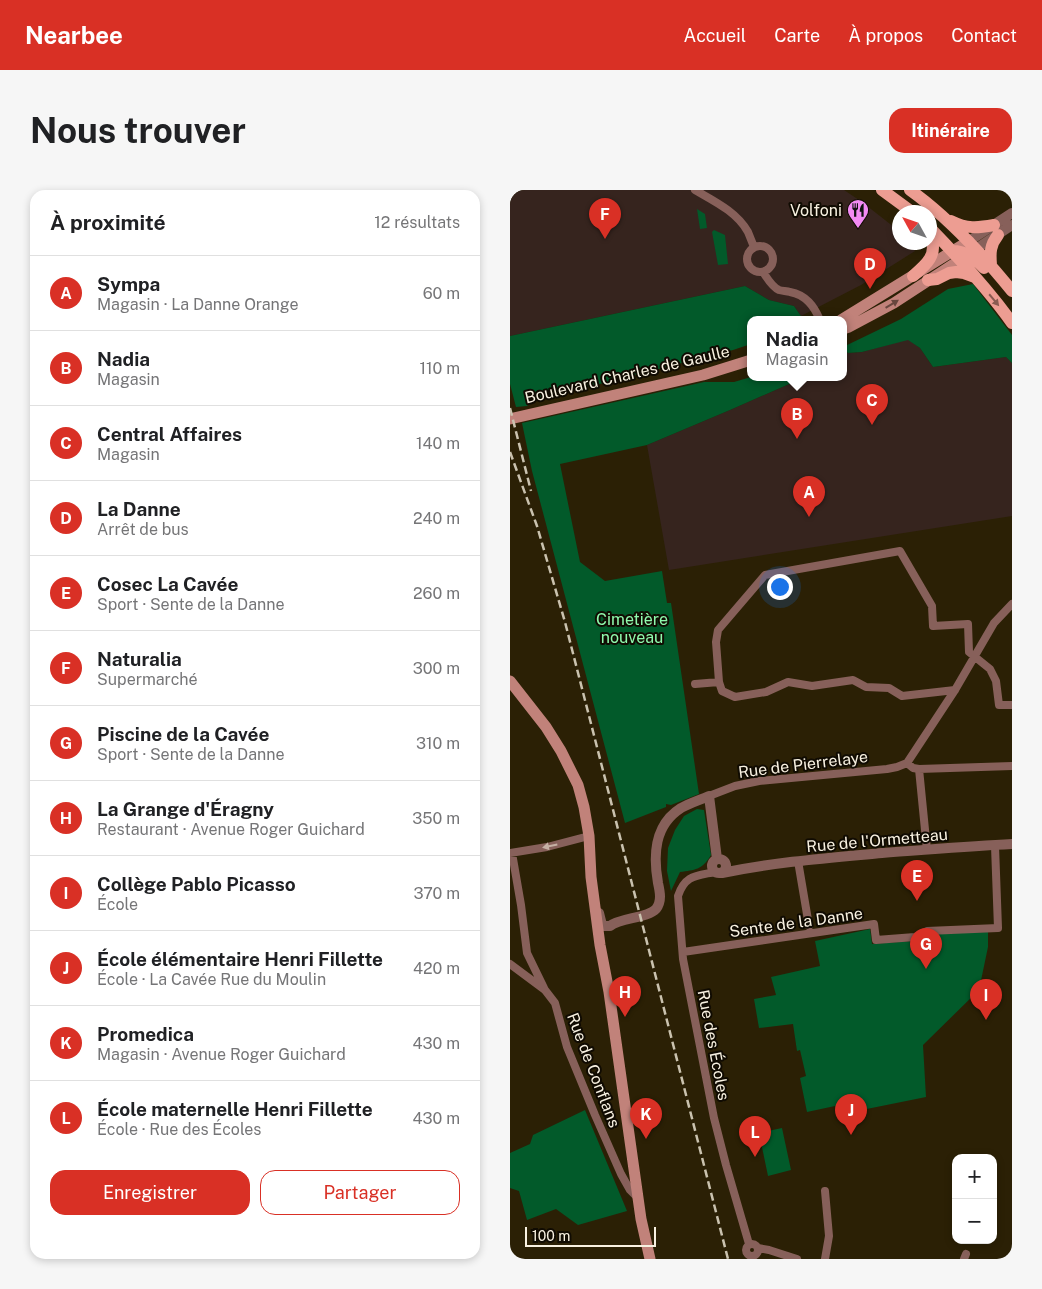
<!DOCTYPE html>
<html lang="fr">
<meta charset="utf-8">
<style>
:root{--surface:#fff;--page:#f6f6f6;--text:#202124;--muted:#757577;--line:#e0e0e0;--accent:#d93025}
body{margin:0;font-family:"Public Sans",sans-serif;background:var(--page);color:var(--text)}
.controls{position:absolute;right:15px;bottom:15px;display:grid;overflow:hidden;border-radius:10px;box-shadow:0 2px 8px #0003}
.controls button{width:45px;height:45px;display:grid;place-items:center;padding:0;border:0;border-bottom:1px solid var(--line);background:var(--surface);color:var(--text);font:25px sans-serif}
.compass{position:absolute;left:382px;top:15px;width:45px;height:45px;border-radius:50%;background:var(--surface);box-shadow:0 2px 8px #0003;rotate:310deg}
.scale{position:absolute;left:15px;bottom:12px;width:131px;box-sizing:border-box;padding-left:5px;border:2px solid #f8f1e1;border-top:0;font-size:14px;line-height:18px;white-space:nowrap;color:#f8f1e1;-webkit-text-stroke:4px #100b02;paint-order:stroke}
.you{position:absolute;left:269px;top:396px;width:18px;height:18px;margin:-12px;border:4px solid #fff;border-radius:50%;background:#1a73e8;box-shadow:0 0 0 8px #1a73e833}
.badge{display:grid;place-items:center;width:32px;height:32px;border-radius:50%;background:var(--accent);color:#fff;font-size:16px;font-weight:700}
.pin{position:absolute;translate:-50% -41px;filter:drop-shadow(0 1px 2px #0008)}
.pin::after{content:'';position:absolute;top:26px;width:18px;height:15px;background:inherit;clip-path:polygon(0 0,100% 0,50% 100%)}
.popup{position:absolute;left:237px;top:126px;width:100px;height:65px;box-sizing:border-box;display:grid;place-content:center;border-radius:10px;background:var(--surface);filter:drop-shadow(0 1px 4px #0005);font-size:16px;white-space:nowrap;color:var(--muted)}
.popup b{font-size:19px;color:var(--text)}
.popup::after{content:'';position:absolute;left:50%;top:100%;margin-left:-10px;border:10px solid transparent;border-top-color:var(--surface)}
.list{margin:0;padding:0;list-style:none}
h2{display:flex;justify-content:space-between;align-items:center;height:65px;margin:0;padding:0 20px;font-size:21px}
h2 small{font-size:16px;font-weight:400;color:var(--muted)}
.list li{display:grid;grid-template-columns:32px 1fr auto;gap:15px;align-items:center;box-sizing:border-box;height:75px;padding:0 20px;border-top:1px solid var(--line)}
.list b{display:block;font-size:19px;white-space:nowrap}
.list p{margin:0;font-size:16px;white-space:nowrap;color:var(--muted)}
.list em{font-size:16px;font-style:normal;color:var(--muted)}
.actions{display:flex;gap:10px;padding:15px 20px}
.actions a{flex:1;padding:11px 0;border:1px solid var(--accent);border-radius:15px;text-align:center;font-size:18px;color:var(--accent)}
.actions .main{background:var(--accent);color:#fff}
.map{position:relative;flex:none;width:502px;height:1069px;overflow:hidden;border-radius:15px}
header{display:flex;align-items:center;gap:30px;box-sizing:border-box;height:70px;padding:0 25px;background:var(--accent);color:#fff}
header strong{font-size:24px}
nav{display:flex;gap:28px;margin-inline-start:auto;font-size:18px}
.intro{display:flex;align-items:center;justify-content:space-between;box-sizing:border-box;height:120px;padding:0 30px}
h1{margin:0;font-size:35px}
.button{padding:12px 22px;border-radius:15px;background:var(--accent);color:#fff;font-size:18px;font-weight:700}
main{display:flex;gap:30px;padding:0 30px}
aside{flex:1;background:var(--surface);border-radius:15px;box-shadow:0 2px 8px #0003}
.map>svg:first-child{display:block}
</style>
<header>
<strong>Nearbee</strong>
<nav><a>Accueil</a><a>Carte</a><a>À propos</a><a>Contact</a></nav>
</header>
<div class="intro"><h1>Nous trouver</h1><a class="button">Itinéraire</a></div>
<main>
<aside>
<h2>À proximité<small>12 résultats</small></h2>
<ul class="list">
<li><span class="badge">A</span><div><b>Sympa</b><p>Magasin · La Danne Orange</p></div><em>60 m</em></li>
<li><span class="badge">B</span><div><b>Nadia</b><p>Magasin</p></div><em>110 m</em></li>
<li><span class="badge">C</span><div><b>Central Affaires</b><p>Magasin</p></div><em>140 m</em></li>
<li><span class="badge">D</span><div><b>La Danne</b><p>Arrêt de bus</p></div><em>240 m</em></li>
<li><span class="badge">E</span><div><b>Cosec La Cavée</b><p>Sport · Sente de la Danne</p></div><em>260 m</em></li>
<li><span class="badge">F</span><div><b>Naturalia</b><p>Supermarché</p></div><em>300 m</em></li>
<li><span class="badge">G</span><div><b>Piscine de la Cavée</b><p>Sport · Sente de la Danne</p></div><em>310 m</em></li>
<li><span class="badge">H</span><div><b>La Grange d'Éragny</b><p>Restaurant · Avenue Roger Guichard</p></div><em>350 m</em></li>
<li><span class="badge">I</span><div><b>Collège Pablo Picasso</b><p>École</p></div><em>370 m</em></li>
<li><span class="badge">J</span><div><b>École élémentaire Henri Fillette</b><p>École · La Cavée Rue du Moulin</p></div><em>420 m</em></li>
<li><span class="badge">K</span><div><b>Promedica</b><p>Magasin · Avenue Roger Guichard</p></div><em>430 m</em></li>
<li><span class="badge">L</span><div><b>École maternelle Henri Fillette</b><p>École · Rue des Écoles</p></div><em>430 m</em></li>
</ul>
<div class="actions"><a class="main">Enregistrer</a><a>Partager</a></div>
</aside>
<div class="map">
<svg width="502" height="1069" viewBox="0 0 502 1069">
<rect width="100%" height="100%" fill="#2b2005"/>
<path fill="#36241e" d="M0 0H334L352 12 389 41 390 52 400 53 405 61 351 95 291 126 284 116 259 110 235 96 0 146Z
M398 149 410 158 423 177 496 167 502 173V326L159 380 137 255 220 220 293 188H333V158L338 163 352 162Z"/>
<path fill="#025a2a" d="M187 19 195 24 197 38 190 39Z
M204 40 215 45 218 74 208 75 202 42Z
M463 94 502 145V173L496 167 423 177 410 158 398 150 352 162 338 163 333 158V157L391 129 438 99Z
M235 96 259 110 284 116 291 126 290 130H241V154L223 160 23 211 17 216 6 217 0 194V146Z
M241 187V188H293L220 220 137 255 50 274 70 372 95 391 152 381 157 413H161L189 604 161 615 156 614V617L115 633 22 281 12 233 194 192H224Z
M187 619 194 620 201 665C192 680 185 680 170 682L161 701 157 681 158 658 165 640 174 626Z
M360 739 362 754 419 750 418 744 478 742V757L469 800 413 855 416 907 327 925 325 916 297 922 290 888 296 886 290 860 287 861 283 834 249 838 244 809 266 805 261 787 310 776 305 751Z
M75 920 117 1021 68 1035 46 1019 17 1030 9 1001 0 998V963L20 954 23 945Z
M272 938 281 980 258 986 249 943Z"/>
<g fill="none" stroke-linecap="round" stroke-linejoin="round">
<path stroke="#87605a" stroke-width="8" d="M185 0C204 11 227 22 238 42 240 47 242 52 244 57
M237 69a13 13 0 1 1 26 0a13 13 0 1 1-26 0Z
M253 82C257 88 262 97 269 100 272 101 277 101 280 102 296 105 304 116 310 130
M209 492 206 452 208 440 255 385 390 361 422 416 423 436 458 434 459 462 480 479 486 491 489 515H502
M185 494 209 492 212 501 225 507 256 502 278 492 302 496 343 490 356 497 379 498 392 506 445 500
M397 573 445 500 484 433 502 414
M409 579 417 660
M199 606 225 596 249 591 377 579 387 577 397 573 403 578 409 579 502 576
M0 663 37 657 79 646
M2 663 11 715 17 763 34 798
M288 671 299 736
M205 682C186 686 175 685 168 706L173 769 204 928 216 975 239 1054
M173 762 364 734 366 750 405 747 417 741 488 738 485 656
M0 774 35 800 45 813 57 857 85 925 111 984 120 1000 128 1008
M315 1001 319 1046 315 1069
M236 1060a6 6 0 1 1 12 0a6 6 0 1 1-12 0Z
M248 1058 259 1060 287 1069
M454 1069 456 1064"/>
<path stroke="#87605a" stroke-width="10" d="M459 51 502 23
M466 59 502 35
M202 676a7 7 0 1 1 14 0a7 7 0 1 1-14 0Z
M212 683C265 672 318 668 372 663 415 660 459 656 502 654
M89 723 92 735 94 736H100C110 728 138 728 146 719 152 711 150 702 148 693 143 665 144 635 171 618 180 613 190 610 199 606L207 669"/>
<path stroke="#c1827a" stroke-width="11" d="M331 130 459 51
M333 139 339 137 384 113 456 66
M0 229 193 185 241 170
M0 491 36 537 51 561 68 595 74 617 79 646 81 687 90 755 99 802 131 1029 140 1069"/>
<path stroke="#ed9d92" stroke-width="12" d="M372 0 402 22
M400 0C439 28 472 64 502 101
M441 31C457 39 467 38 484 35
M420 38C449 68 478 99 502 133
M442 61C457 61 464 68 474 78
M481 75C480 63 480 55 488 45
M403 86C416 75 429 64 420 46
M418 90 427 89 439 83 446 82 454 83 465 87"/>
<path stroke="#cac2af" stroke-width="2.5" stroke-dasharray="8 4" stroke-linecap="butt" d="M0 218 21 301
M0 262 27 336 55 432 218 1069"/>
</g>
<defs><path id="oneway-solid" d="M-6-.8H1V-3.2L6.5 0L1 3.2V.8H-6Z" transform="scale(1.25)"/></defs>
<use fill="#8a5b51" href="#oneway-solid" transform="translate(484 110) rotate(50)"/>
<use fill="#68463e" href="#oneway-solid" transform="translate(382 114) rotate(-31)"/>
<use fill="#c5b0a4" href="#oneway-solid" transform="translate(40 656) rotate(168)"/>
<defs>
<g id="restaurant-pin" transform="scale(1.125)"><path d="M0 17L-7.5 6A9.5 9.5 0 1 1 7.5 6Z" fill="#f28af3" stroke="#100b02"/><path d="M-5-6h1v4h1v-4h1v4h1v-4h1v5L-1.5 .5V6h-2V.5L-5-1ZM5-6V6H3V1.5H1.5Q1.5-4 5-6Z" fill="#111"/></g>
</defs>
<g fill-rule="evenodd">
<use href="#restaurant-pin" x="348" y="20"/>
</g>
<g text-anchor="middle" stroke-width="4" stroke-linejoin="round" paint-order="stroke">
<g font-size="16" fill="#f8f1e1" stroke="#100b02" text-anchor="end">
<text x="332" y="26">Volfoni</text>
</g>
<g font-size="16" fill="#f8f1e1" stroke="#100b02">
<text transform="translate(117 184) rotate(-13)" y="6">Boulevard Charles de Gaulle</text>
<text transform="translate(293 574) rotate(-7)" y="6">Rue de Pierrelaye</text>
<text transform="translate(367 650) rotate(-5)" y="6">Rue de l'Ormetteau</text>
<text transform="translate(286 732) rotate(-8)" y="6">Sente de la Danne</text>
<text transform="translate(204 855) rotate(79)" y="6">Rue des Écoles</text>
<text transform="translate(84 880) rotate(69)" y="6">Rue de Conflans</text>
</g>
<g font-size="16" fill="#8ffaad" stroke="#100b02">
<text x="122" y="435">Cimetière<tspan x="122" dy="18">nouveau</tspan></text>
</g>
</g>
</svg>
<div class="controls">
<button>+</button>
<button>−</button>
</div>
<svg class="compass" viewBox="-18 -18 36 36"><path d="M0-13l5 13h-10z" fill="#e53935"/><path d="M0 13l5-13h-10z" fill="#757577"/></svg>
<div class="scale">100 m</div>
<div class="you"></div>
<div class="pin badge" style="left:299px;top:327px">A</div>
<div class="pin badge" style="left:287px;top:249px">B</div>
<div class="popup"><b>Nadia</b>Magasin</div>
<div class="pin badge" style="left:362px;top:235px">C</div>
<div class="pin badge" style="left:360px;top:99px">D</div>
<div class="pin badge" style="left:407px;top:711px">E</div>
<div class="pin badge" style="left:95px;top:49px">F</div>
<div class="pin badge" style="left:416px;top:779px">G</div>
<div class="pin badge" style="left:115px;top:827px">H</div>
<div class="pin badge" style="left:476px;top:830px">I</div>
<div class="pin badge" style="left:341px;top:945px">J</div>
<div class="pin badge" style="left:136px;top:949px">K</div>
<div class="pin badge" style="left:245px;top:967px">L</div>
</div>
</main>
